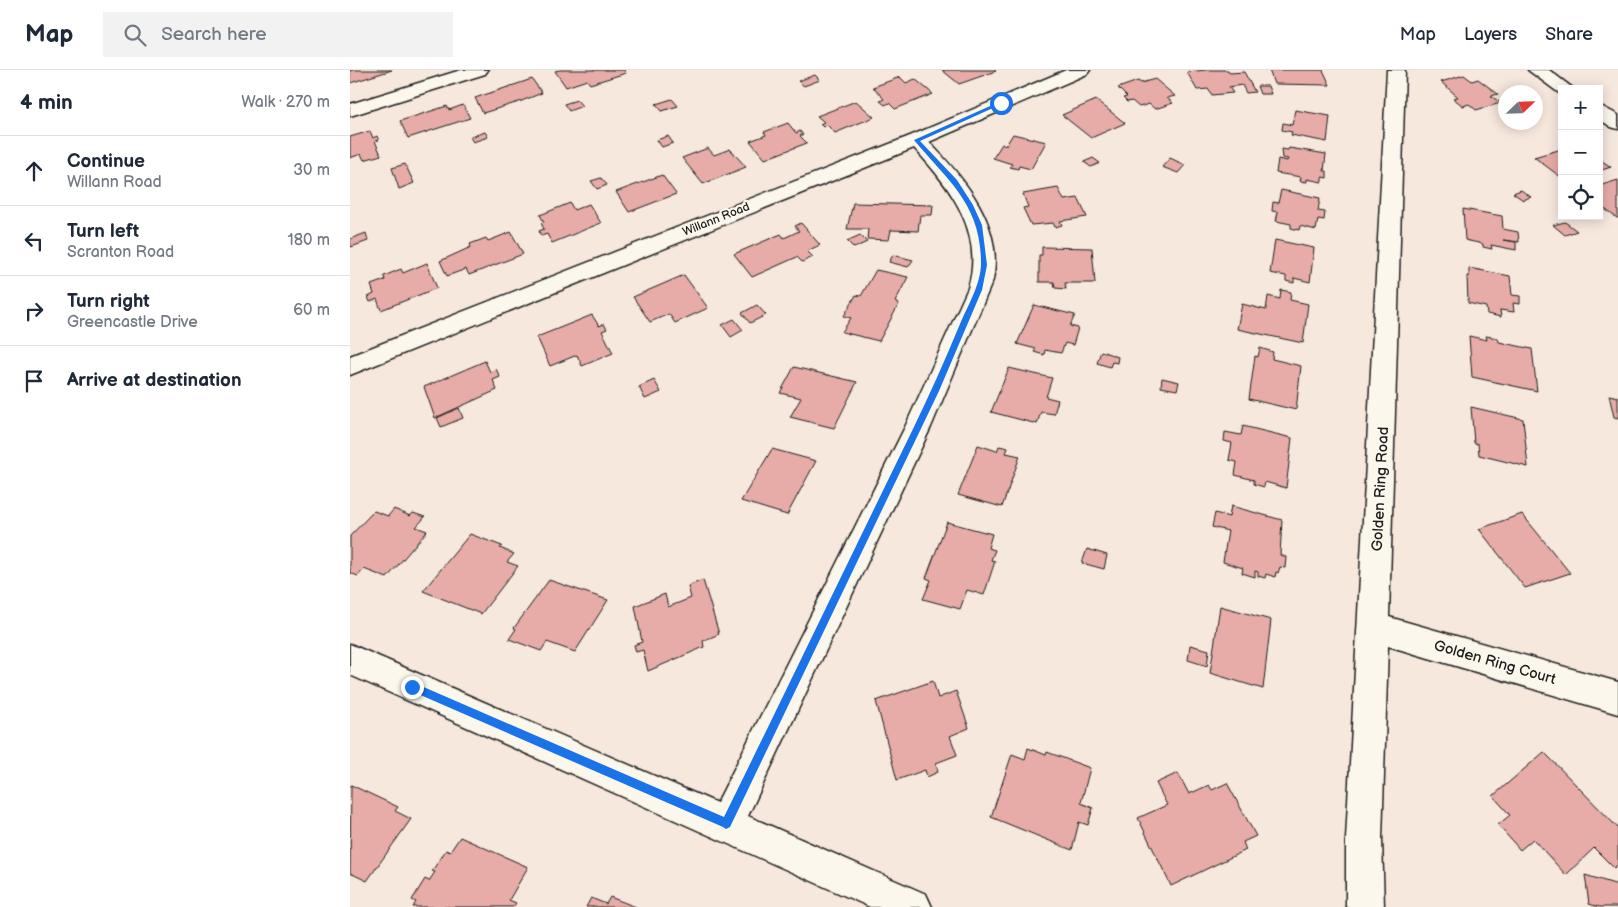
<!DOCTYPE html>
<meta charset="utf-8">
<style>
:root{--surface:#fff;--page:#f2f2f3;--text:#1f2937;--muted:#747a83;--line:#e0e1e3}
body{margin:0;font-family:"Balsamiq Sans",sans-serif;background:var(--page);color:var(--text)}
.controls{position:absolute;right:15px;top:15px;display:grid;overflow:hidden;border-radius:0px;box-shadow:0 2px 12px #0003}
.controls button{width:45px;height:45px;display:grid;place-items:center;padding:0;border:0;border-bottom:1px solid var(--line);background:var(--surface);color:var(--text);font:25px sans-serif}
.compass{position:absolute;left:1148px;top:15px;width:45px;height:45px;border-radius:50%;background:var(--surface);box-shadow:0 2px 12px #0003;rotate:67deg}
.stop{position:absolute;width:15px;height:15px;margin:-11px;border:4px solid #1a73e8;border-radius:50%;background:#fff}
.stop.end{background:#1a73e8;border-color:#fff;box-shadow:0 1px 5px #0008}
.list{margin:0;padding:0;list-style:none}
h2{display:flex;justify-content:space-between;align-items:center;height:65px;margin:0;padding:0 20px;font-size:21px}
h2 small{font-size:16px;font-weight:400;color:var(--muted)}
.list li{display:grid;grid-template-columns:32px 1fr auto;gap:15px;align-items:center;box-sizing:border-box;height:70px;padding:0 20px;border-top:1px solid var(--line)}
.list b{display:block;font-size:19px;white-space:nowrap}
.list p{margin:0;font-size:16px;white-space:nowrap;color:var(--muted)}
.list em{font-size:16px;font-style:normal;color:var(--muted)}
.icon{flex:none;width:28px;height:28px;fill:none;stroke:currentColor;stroke-width:2;stroke-linecap:round;stroke-linejoin:round}
.map{position:relative;flex:none;width:1268px;height:837px;overflow:hidden}
header{display:flex;align-items:center;gap:30px;box-sizing:border-box;height:70px;padding:0 25px;background:var(--surface);border-bottom:1px solid var(--line)}
header strong{font-size:24px}
nav{display:flex;gap:28px;margin-inline-start:auto;font-size:18px}
.search{width:350px;height:45px;background:var(--page);display:flex;align-items:center;gap:12px;box-sizing:border-box;padding:0 18px;border-radius:0px;color:var(--muted);font-size:19px}
main{display:flex}
aside{flex:1;background:var(--surface)}
.map>svg:first-child{display:block}
</style>
<header>
<strong>Map</strong>
<div class="search"><svg class="icon" aria-label="search" viewBox="0 0 24 24"><circle cx="10" cy="10" r="6"/><path d="M15 15l6 6"/></svg>Search here</div>
<nav><a>Map</a><a>Layers</a><a>Share</a></nav>
</header>
<main>
<aside>
<h2>4 min<small>Walk · 270 m</small></h2>
<ul class="list">
<li><svg class="icon" aria-label="ahead" viewBox="0 0 24 24"><path d="M12 20V5M6 11l6-6 6 6"/></svg><div><b>Continue</b><p>Willann Road</p></div><em>30 m</em></li>
<li><svg class="icon" aria-label="left" viewBox="0 0 24 24"><path d="M17 20v-9H6M10 6l-5 5 5 5"/></svg><div><b>Turn left</b><p>Scranton Road</p></div><em>180 m</em></li>
<li><svg class="icon" aria-label="right" viewBox="0 0 24 24"><path d="M7 20v-9h11M14 6l5 5-5 5"/></svg><div><b>Turn right</b><p>Greencastle Drive</p></div><em>60 m</em></li>
<li><svg class="icon" aria-label="arrive" viewBox="0 0 24 24"><path d="M6 21V4h12l-3 4 3 4H6"/></svg><div><b>Arrive at destination</b></div></li>
</ul>
</aside>
<div class="map">
<svg width="1268" height="837" viewBox="0 0 1268 837">
<rect width="100%" height="100%" fill="#f7e8de"/>
<filter id="ink" filterUnits="userSpaceOnUse"><feTurbulence type="fractalNoise" baseFrequency=".02" numOctaves="2"/><feDisplacementMap in="SourceGraphic" scale="10" xChannelSelector="R" yChannelSelector="G"/><feConvolveMatrix kernelMatrix="1 2 1 2 8 2 1 2 1" color-interpolation-filters="sRGB"/></filter>
<g filter="url(#ink)">
<path fill="#e7aca7" stroke="#1c1c1c" d="M0 0H42L0 13Z
M210 0H274L276 3 240 14 237 10 216 17 205 1Z
M592 0H645L646 1 609 14Z
M856 0H878L880 3 894 2 905 22 896 23 892 15 879 17 883 23 862 25 858 19 847 20 837 2Z
M919 0H973L980 15 924 14Z
M465 5 470 10 454 16 448 11Z
M1114 5 1122 11 1128 9 1148 24 1141 26 1151 33 1126 40 1119 34 1113 36 1103 28 1108 27 1091 12Z
M550 7 556 13 565 9 583 24 545 39 539 33 535 35 530 31 534 29 523 17Z
M182 9 192 23 169 32 133 43 125 28Z
M805 9 825 26 817 28 823 33 805 39 799 34 789 37 782 31 777 32 773 28 777 27 768 18 788 11 791 13Z
M907 16H918L921 24H910Z
M322 29 328 36 312 41 306 34Z
M227 30 232 36 219 41 214 34Z
M746 30 775 53 741 68 712 45Z
M506 31 524 47 485 63 477 55 473 57 470 54 474 52 467 46Z
M113 35 120 48 58 68 50 51 97 36 99 40Z
M945 40 980 46 977 72 941 65 942 62 932 60 933 53 942 55Z
M438 53 446 63 450 61 453 65 450 66 457 73 415 89 400 71 416 65 414 62Z
M20 61 23 68 27 66 29 70 25 71 31 85 14 90 11 84 0 88V67Z
M135 62 138 67 123 72 120 67Z
M663 64 696 72 681 99 669 96 668 99 660 97 662 94 643 88 652 74 656 75Z
M318 66 323 73 312 77 307 70Z
M358 78 364 85 380 79 396 97 353 114 332 88Z
M939 78 976 84 974 101H977V108L972 107V112L957 109V112L950 111 951 107 926 103 928 89 937 91 938 89 932 88 931 79 938 80Z
M1212 79V108L1184 87Z
M743 88 750 93 741 97 734 92Z
M820 88 835 95 828 103 812 97Z
M1249 89 1261 97 1249 101Z
M55 94 64 113 49 119 42 98Z
M312 105 326 124 279 142 266 122Z
M251 108 257 115 247 119 241 111Z
M1268 110V148H1267L1249 135V116Z
M708 118 714 130 728 128 737 147 710 151 712 155 705 157 703 153 681 155 673 138 678 137 673 124Z
M931 120 970 128 968 141 975 142 974 150 968 149 966 160 950 156 949 160 941 158V154L926 151 928 142 922 141 923 132 928 133Z
M1171 120 1181 127 1173 130 1163 123Z
M220 133 224 140 239 134 251 153 202 173 197 164 191 166 189 161 194 159 191 153 194 152 190 145Z
M503 133 583 135 582 145H570L568 161 541 160 539 170 517 169 518 159H497Z
M1113 139 1152 146 1153 159 1168 162 1169 172 1153 170 1166 172V180L1141 175 1142 179 1133 177V174L1115 170Z
M1215 152 1227 161 1215 165 1203 155Z
M451 153 470 175 457 181 463 187 452 192 447 187 402 207 384 184 431 164 434 168 449 161 445 156Z
M161 162 173 184 119 205 116 199 97 206 90 191 121 177 120 174 136 168 138 171Z
M16 163 18 171 1 177 0 169Z
M510 165 517 172 504 178 497 171Z
M925 170 964 178 960 212 944 208V213L936 211V206L920 203Z
M692 177 742 178 745 213H715L716 219 705 218 704 212H689V185H692Z
M543 185 563 190 558 197 539 192Z
M77 193 87 218 31 240 27 229 20 232 18 227 24 224 21 215 35 210 34 206 51 199 53 203Z
M1119 198 1160 206 1162 225 1170 226V234L1163 233 1164 242 1150 240 1151 247 1137 244 1136 237 1118 233 1117 206 1119 207Z
M526 200 558 207 545 232 549 234 529 271 492 262 501 248 494 246 506 225 511 226Z
M334 205 358 238 325 253 319 244 300 252 283 227Z
M931 220 941 222 940 230 958 234 953 273 887 259 892 234 916 240 918 226 930 229Z
M407 235 416 245 400 253 392 243Z
M684 235 725 245 720 256 728 258 723 275 715 273 711 283 695 280 694 285 684 282 686 279 667 274Z
M242 245 249 256 254 254 257 259 252 261 263 283 232 296 227 285 200 296 187 267Z
M384 249 393 260 381 267 372 255Z
M1119 266 1137 270 1136 266 1148 268 1149 272 1182 279 1187 321 1122 307Z
M910 278 923 282 922 289 951 296 946 340 899 329 905 286 908 287Z
M751 281 768 287 767 293 762 292 760 297 747 293Z
M135 291 140 302 146 299 150 307 143 310 147 320 85 348 74 317Z
M444 297 507 312 484 358 440 347 451 328 430 323Z
M659 298 702 308 696 327 708 330 704 344 691 342 687 354 641 342Z
M812 308 829 312 827 320 811 317Z
M304 310 311 322 295 329 289 317Z
M1259 325 1268 327V348L1264 347Z
M1121 337 1173 349 1178 397 1129 385 1128 374 1124 373Z
M109 338 113 348 91 357 87 348Z
M893 356 942 368 936 418 915 412 914 417 904 414V410L885 405 887 392 879 390 882 373 874 371 875 362 891 365Z
M628 375 647 381 649 376 658 378 656 383 670 386 652 437 608 425Z
M422 379 466 391 437 445 391 431Z
M881 436 932 450 930 485 936 487 935 498 930 497 928 503 926 502 925 507 916 504 915 508 908 506V502L905 501V507L892 503 893 498 873 492 878 461 862 457 865 443 879 447Z
M44 439 60 446 63 443 75 447 66 457 77 461 37 508 14 499 8 506 0 503V466L24 441 38 446Z
M1172 444 1220 503 1175 518 1129 459Z
M597 452 642 464 638 478 645 480 641 490 645 491 634 525 617 520 610 539 573 529 581 510 576 508Z
M120 464 152 476 150 478 164 484 157 492 168 496 131 544 73 521Z
M737 479 757 485 754 499 732 493Z
M199 510 258 530 225 582 197 572 191 581 159 569 166 559 164 558Z
M353 510 369 564 353 571 354 577 298 601 293 580 286 582 284 575 292 572 285 536 315 524 318 537 341 528 338 516Z
M870 536 921 550 913 619 860 603Z
M840 575 859 580 857 596 838 590Z
M583 611 588 628 606 621 619 658 600 666 607 685 586 693 588 702 577 707 575 700 547 710 526 631Z
M678 678 696 685 697 682 740 698 731 733 743 738 738 755 729 752 722 780 641 747 662 684 675 689Z
M1194 682 1268 758V794L1264 798 1244 778 1216 805 1183 769 1170 780 1148 755 1160 745 1143 726Z
M828 703 839 724 859 715 862 720 877 713 906 766 893 772 896 780 821 816 788 748 817 735 806 713Z
M1 715 48 737 45 741 61 749 17 811 0 803Z
M110 767 178 797 159 830 166 833 163 837H63L66 832 62 830 75 809 79 811 85 802 82 801 96 780 100 782Z
M1235 805 1268 815V837H1249L1239 834Z
M260 827 286 837H236L241 828 256 834Z"/>
<g fill="none" stroke-linecap="round" stroke-linejoin="round">
<g stroke="#1c1c1c" stroke-width="3">
<path id="minor" d="M111 0H138L135 4 0 46V34Z
M716 0H740L737 4 579 72C615 109 654 155 643 210L581 357 398 746 576 824 582 837H520L0 605V574L367 733 555 357 618 218C635 162 600 117 564 78L0 305V286L560 66Z
M1037 0H1055L1039 547 1268 612V644L1038 576 1032 769 1034 837H996V769Z
M1178 0H1199L1224 19H1212V24L1209 23Z
M1249 35 1268 45V59L1261 57 1249 49Z"/>
</g>
<use href="#minor" fill="#fbf7ec" fill-rule="evenodd"/>
</g>
</g>
<path fill="#1a73e8" d="M649 32 654 33 570 71 607 110 623 135 632 155 637 195 632 220 589 321 380 757 376 759 373 757 59 620 57 617 62 612 374 747C437 619 499 490 562 361 579 326 595 290 610 254 618 235 631 214 631 193 631 134 598 111 564 70Z"/>
<g text-anchor="middle" stroke-width="4.5" stroke-linejoin="round" paint-order="stroke">
<g font-size="12" fill="#1c1c1c" stroke="#fbf7ec">
<text transform="translate(366 149) rotate(-22)" y="4">Willann Road</text>
</g>
<g font-size="15" fill="#1c1c1c" stroke="#fbf7ec">
<text transform="translate(1030 419) rotate(-87)" y="5">Golden Ring Road</text>
<text transform="translate(1145 592) rotate(16)" y="5">Golden Ring Court</text>
</g>
</g>
</svg>
<div class="controls">
<button>+</button>
<button>−</button>
<button><svg class="icon" aria-label="locate" viewBox="0 0 24 24"><circle cx="12" cy="12" r="6"/><path d="M12 2v4M12 18v4M2 12h4M18 12h4"/></svg></button>
</div>
<svg class="compass" viewBox="-18 -18 36 36"><path d="M0-13l5 13h-10z" fill="#e53935"/><path d="M0 13l5-13h-10z" fill="#747a83"/></svg>
<div class="stop" style="left:651px;top:33px"></div>
<div class="stop end" style="left:62px;top:617px"></div>
</div>
</main>
